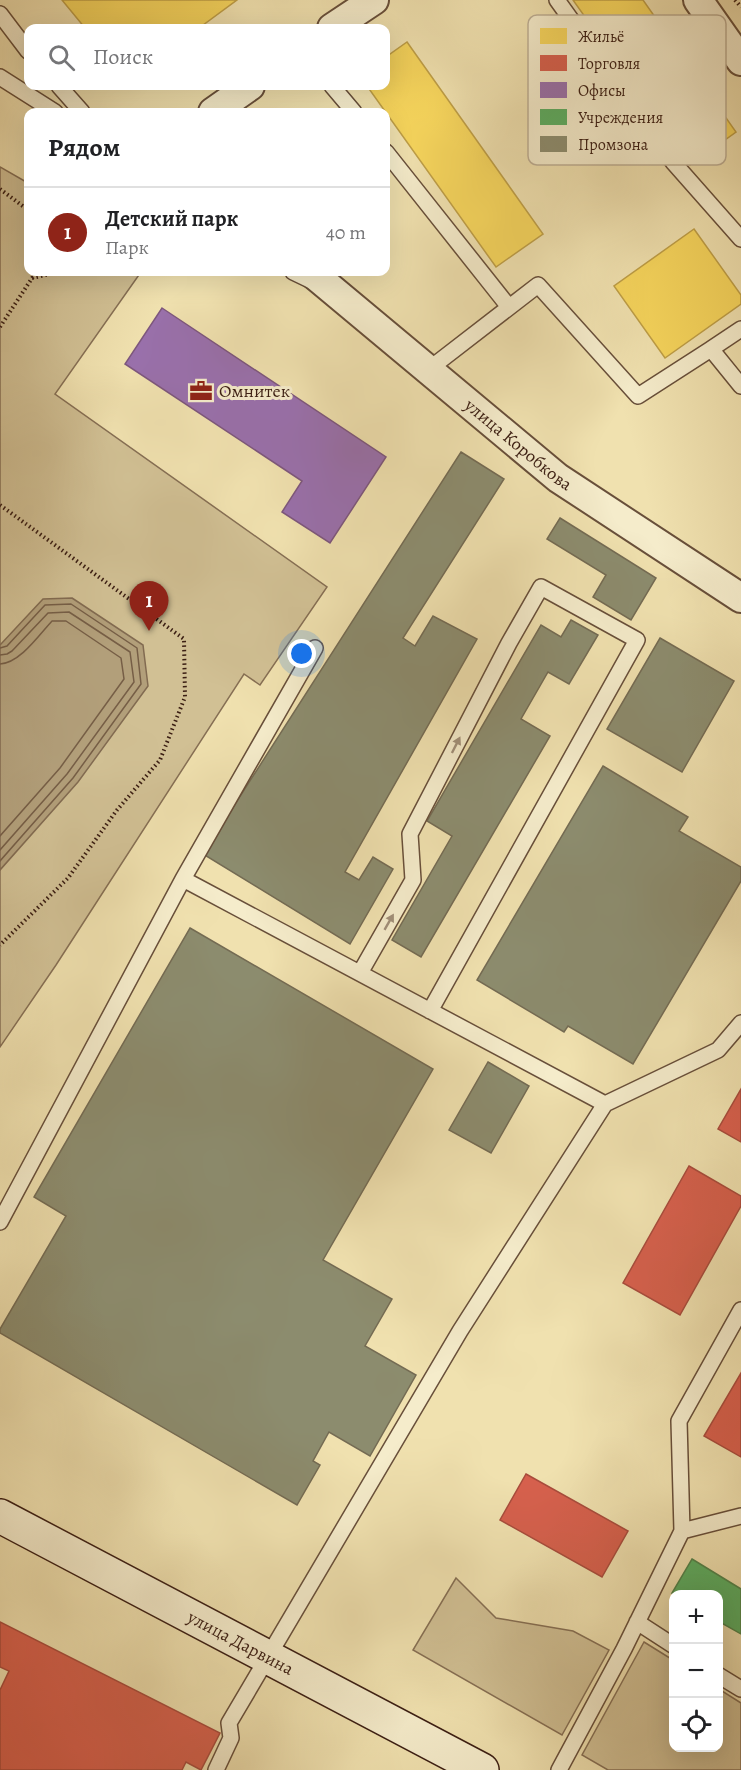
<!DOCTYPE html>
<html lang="ru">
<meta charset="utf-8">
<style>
:root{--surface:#fff;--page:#f2f2f2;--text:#202124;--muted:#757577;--line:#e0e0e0;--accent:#8f2418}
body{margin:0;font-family:Alegreya,serif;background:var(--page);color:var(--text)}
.controls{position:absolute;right:18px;bottom:18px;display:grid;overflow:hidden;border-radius:12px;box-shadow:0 6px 24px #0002}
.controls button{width:54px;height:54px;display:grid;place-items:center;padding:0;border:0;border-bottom:2px solid var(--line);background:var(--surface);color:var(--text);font:30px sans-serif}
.you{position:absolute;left:302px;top:654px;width:21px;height:21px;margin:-15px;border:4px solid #fff;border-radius:50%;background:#1a73e8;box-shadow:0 0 0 9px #1a73e833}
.badge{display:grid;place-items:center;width:39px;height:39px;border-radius:50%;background:var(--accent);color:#fff;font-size:20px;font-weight:700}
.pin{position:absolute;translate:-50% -50px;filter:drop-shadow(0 2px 3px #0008)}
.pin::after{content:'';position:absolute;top:32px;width:21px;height:18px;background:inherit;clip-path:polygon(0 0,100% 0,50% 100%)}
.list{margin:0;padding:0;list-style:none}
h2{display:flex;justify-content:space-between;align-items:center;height:78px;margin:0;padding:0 24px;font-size:26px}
h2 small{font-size:20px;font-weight:400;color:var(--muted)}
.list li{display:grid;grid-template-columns:39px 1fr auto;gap:18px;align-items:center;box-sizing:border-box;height:90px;padding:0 24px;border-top:2px solid var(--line)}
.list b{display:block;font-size:22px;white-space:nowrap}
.list p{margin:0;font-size:20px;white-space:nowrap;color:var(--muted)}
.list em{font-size:20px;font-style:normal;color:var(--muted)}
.icon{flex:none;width:33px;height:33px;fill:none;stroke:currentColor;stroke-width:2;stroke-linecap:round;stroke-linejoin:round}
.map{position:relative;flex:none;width:741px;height:1770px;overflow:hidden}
.search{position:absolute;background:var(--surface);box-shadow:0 6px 24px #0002;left:24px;top:24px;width:366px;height:66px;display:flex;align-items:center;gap:15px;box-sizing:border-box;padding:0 21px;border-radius:12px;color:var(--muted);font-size:22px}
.panel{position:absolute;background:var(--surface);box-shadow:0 6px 24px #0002;left:24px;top:108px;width:366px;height:168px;border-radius:12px}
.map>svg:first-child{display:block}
</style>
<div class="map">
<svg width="741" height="1770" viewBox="0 0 741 1770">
<rect width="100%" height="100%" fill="#f0e1af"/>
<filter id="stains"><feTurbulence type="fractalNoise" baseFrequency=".00333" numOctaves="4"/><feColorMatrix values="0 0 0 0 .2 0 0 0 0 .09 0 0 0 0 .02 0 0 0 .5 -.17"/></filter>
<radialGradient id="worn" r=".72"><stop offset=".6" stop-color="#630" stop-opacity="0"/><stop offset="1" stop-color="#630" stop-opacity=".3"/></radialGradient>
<path fill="#d1c094" stroke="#866f54" stroke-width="1.5" d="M0 167 28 183V272H141L55 394 327 587 260 685 244 674 56 965 0 1047Z
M456 1578 496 1618 573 1631 609 1650 562 1735 413 1650Z
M644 1642 673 1660 674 1748H718L719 1689 741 1703V1770H608L582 1755Z"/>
<path fill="#b29f7a" stroke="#826b51" stroke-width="1.5" d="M72 598 143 645 148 686 78 782 0 870V645L43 599Z"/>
<path fill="#f6d55c" stroke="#be9e46" stroke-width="1.5" d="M62 0H237L199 28H138L135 25 130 28H85Z
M573 0H643L736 132 690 165Z
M407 42 543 234 496 267 367 86H386V57Z
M694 229 741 295V304L665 358 614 286Z"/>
<path fill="#d6604d" stroke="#a84c3c" stroke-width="1.5" d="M741 1089V1142L718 1129Z
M689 1166 741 1196V1206L680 1315 623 1283Z
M741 1373V1457L704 1436Z
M526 1474 628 1531 602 1577 500 1520Z
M0 1622 220 1733 201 1770 186 1762 182 1770H0V1690L9 1671 0 1667Z"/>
<path fill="#9970ab" stroke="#7d577d" stroke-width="1.5" d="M162 308 386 457 330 543 282 512 302 481 125 364Z"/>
<path fill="#5aae61" stroke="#51834a" stroke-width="1.5" d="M692 1559 741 1589V1634L718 1621V1594L672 1593Z"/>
<path fill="#8c8c6e" stroke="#746b53" stroke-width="1.5" d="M461 452 504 479 403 638 415 646 433 616 477 639 345 872 359 880 373 857 393 869 350 944 203 854Z
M560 518 656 578 631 620 593 597 606 575 547 539Z
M571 620 598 635 569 684 548 672 521 719 550 736 421 957 392 940 452 836 427 821 541 625 561 637Z
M660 638 734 681 682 772 607 729Z
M603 766 688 817 679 831 741 867V881L633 1064 568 1026 564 1032 477 980Z
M190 928 433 1069 323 1260 392 1299 365 1346 416 1375 370 1456 329 1432 313 1461 320 1465 297 1505 0 1333V1329L66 1216 34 1197Z
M488 1062 529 1086 491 1153 449 1130Z"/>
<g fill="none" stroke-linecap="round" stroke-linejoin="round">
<path stroke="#765e46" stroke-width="1.5" d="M0 648 7 646 45 605 71 604 137 648 141 684 73 778 0 861
M0 655 7 654 12 651 48 613 69 612 130 652 134 682 67 774 0 850
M0 664C20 663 39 635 52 621H66L121 658 124 679 60 768 0 836"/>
<g stroke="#684f3a" stroke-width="18">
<path id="lane" d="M557 0 673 162 741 239
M0 14 28 51
M0 77 55 112
M59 86 82 112
M332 86 354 112
M386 152 509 307
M293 272 316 283
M741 329 711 349 741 386
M428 370 538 285 638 396 711 349
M183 879 315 648
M360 973 413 880 410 834 509 643 541 587 637 640 430 1011
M0 1222 183 879 605 1104
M682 1531 679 1421 741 1310
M637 1622 674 1646
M718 1675 741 1689
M216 1770 231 1738 229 1723 460 1331 605 1104 718 1050 741 1023
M559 1770 624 1649 682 1531 741 1516"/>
</g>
<g stroke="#684f3a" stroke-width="32">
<g id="street">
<path d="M698 0 741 61"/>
<path d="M332 28 374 0"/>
<path d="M213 112 250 86"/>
<path id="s1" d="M311 272 558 478 741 598"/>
</g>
</g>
<g stroke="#3b1e13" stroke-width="36">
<g id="secondary">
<path id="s2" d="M0 1516 482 1770"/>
</g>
</g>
<path stroke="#3b1e13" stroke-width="4" stroke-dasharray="1.5 3" stroke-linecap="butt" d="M735 0 741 7
M0 189 28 210
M32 278 59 272
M0 327 36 272
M0 505 184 639 185 697 160 760 117 810 68 878 0 945"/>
<use href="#lane" stroke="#f5eccb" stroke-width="15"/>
<use href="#street" stroke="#f5eccb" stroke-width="28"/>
<use href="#secondary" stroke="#f5eccb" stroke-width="33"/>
</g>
<defs><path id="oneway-solid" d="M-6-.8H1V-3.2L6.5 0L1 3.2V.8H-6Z" transform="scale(1.5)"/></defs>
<g fill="#a18f78">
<use href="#oneway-solid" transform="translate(456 745) rotate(-63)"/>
<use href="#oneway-solid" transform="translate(389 922) rotate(-60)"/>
</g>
<defs>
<g id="office-bare" transform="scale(1.8)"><path d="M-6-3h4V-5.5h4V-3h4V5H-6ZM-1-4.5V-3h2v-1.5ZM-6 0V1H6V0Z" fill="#8f2418" stroke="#f5eccb" stroke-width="2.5" paint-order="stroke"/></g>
</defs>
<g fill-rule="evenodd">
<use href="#office-bare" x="201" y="391"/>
</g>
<g text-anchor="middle" stroke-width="6" stroke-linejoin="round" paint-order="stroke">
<g font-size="18" fill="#3b1e13" stroke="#f5eccb" text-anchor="start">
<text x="219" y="397">Омнитек</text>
</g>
<g font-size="18" fill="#3b1e13" stroke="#f5eccb">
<text dy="6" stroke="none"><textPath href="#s1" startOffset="270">улица Коробкова</textPath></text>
<text dy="6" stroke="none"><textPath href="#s2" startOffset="272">улица Дарвина</textPath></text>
</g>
</g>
<rect x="528" y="15" width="198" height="150" rx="9" fill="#f5eccb" stroke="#bdae94" stroke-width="1.5"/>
<rect x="540" y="28" width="27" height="16" fill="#f6d55c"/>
<rect x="540" y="55" width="27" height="16" fill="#d6604d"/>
<rect x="540" y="82" width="27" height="16" fill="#9970ab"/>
<rect x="540" y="109" width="27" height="16" fill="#5aae61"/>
<rect x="540" y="136" width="27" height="16" fill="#8c8c6e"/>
<g font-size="16" fill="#3b1e13">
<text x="578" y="42">Жильё</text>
<text x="578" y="69">Торговля</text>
<text x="578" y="96">Офисы</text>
<text x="578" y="123">Учреждения</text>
<text x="578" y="150">Промзона</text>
</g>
<rect width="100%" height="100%" filter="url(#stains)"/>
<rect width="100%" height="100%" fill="url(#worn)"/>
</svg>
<div class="controls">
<button>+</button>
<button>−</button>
<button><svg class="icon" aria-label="locate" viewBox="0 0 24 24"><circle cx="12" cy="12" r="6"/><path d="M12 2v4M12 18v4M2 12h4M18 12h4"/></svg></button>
</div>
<div class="you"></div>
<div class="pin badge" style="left:149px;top:631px">1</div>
<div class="search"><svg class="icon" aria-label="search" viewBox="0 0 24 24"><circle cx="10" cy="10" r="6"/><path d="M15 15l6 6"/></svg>Поиск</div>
<section class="panel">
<h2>Рядом<small></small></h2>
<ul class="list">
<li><span class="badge">1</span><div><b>Детский парк</b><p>Парк</p></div><em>40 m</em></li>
</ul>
</section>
</div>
